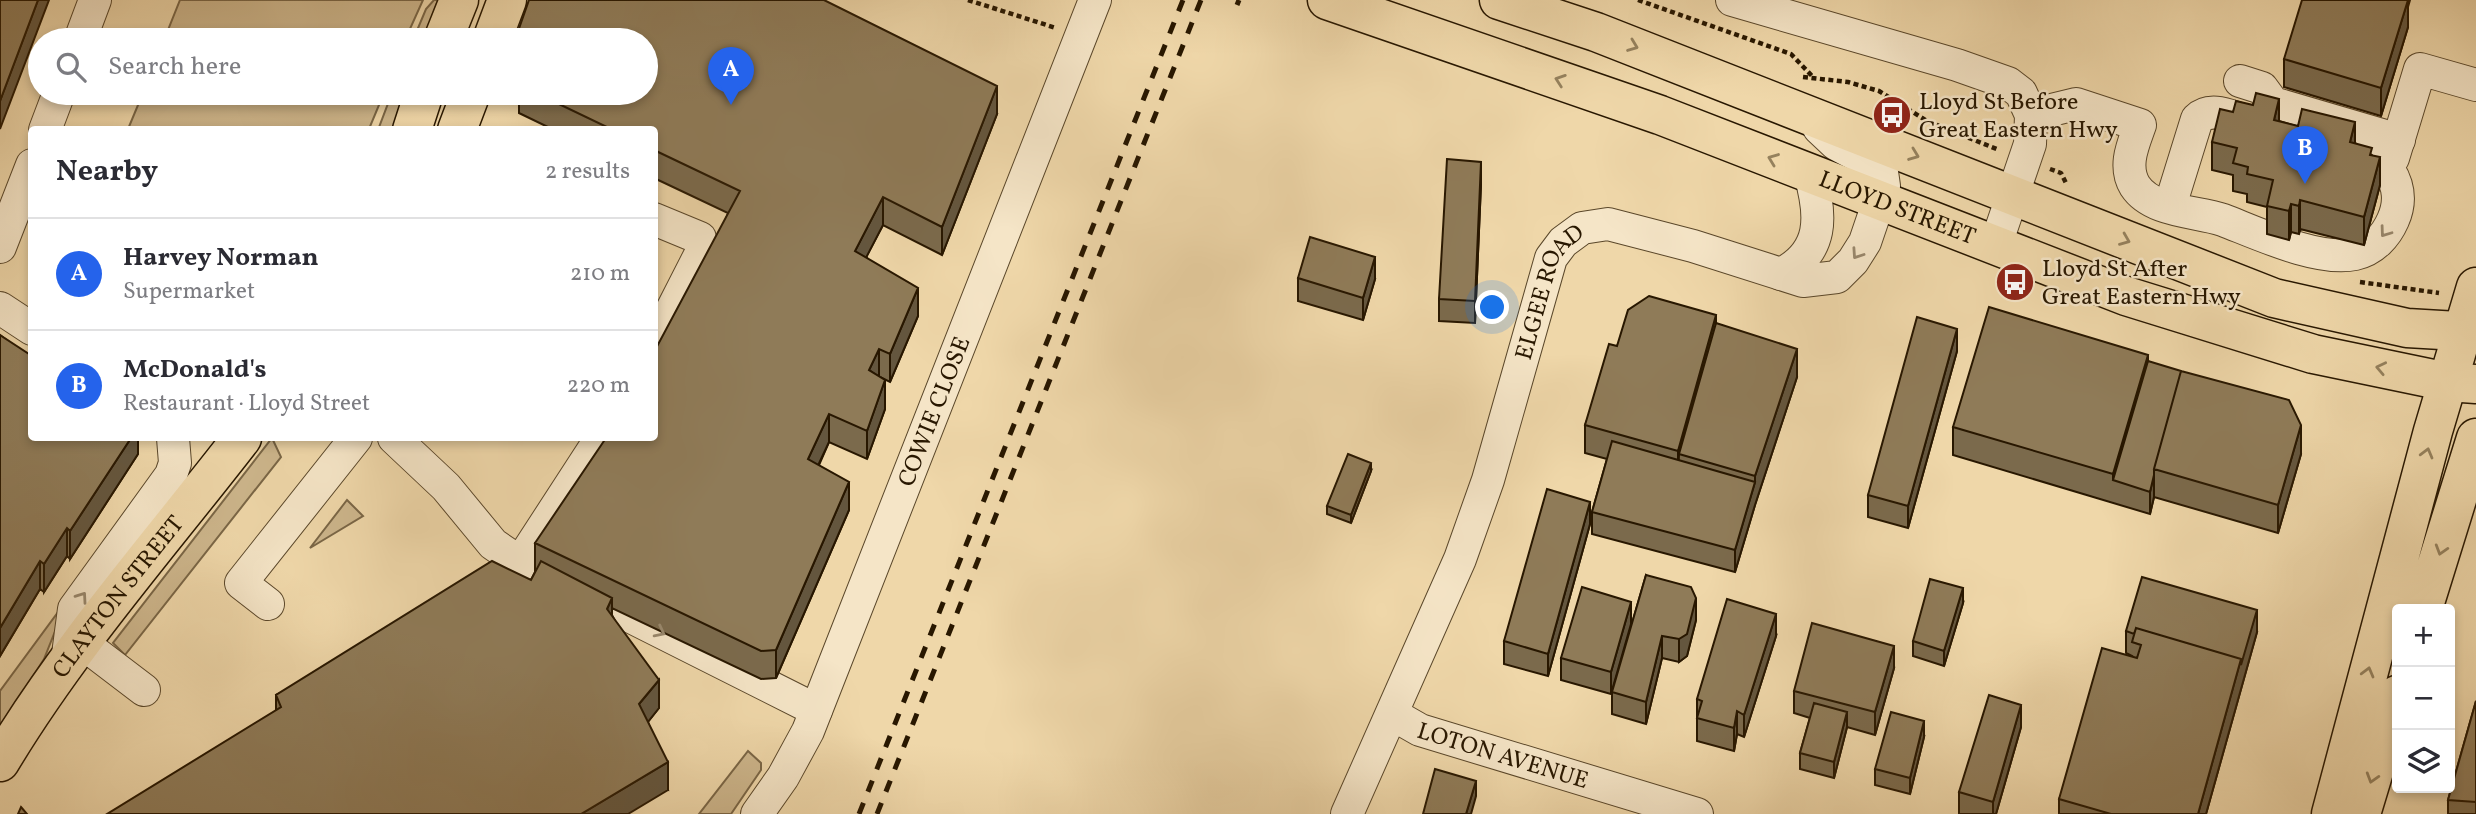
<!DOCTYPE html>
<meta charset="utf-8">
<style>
:root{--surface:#fff;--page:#f2f2f3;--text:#2b2b33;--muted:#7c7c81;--line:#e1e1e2;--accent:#2563eb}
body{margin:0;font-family:Vollkorn,serif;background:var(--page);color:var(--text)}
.controls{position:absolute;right:21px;bottom:21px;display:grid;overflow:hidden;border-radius:7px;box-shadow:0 4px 10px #0003}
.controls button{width:63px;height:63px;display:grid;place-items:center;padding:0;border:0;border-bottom:2px solid var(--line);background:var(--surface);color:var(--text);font:35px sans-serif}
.you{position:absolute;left:1493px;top:308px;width:24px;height:24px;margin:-18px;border:5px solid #fff;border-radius:50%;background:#1a73e8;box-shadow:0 0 0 10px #1a73e833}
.badge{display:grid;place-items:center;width:46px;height:46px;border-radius:50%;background:var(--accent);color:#fff;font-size:23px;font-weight:700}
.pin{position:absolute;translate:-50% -58px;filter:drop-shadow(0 2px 4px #0008)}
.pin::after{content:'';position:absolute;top:37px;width:24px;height:21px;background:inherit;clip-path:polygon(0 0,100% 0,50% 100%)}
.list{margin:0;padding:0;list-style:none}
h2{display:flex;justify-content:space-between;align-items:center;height:91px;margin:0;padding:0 28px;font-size:30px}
h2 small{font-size:23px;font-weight:400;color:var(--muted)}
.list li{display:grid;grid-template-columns:46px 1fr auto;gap:21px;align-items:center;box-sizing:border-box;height:112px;padding:0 28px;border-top:2px solid var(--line)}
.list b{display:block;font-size:26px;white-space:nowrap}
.list p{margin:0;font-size:23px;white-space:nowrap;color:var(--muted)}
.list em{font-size:23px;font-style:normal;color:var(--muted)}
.icon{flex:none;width:38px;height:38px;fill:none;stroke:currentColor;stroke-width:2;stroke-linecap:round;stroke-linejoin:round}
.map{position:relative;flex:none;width:2476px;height:814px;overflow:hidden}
.search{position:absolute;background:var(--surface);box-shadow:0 4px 10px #0003;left:28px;top:28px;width:630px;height:77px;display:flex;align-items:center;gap:18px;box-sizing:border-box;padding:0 24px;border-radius:38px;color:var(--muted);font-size:26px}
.panel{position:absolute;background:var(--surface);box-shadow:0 4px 10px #0003;left:28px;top:126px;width:630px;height:315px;border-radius:7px}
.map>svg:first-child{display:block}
</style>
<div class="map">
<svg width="2476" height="814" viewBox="0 0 2476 814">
<rect width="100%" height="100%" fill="#efd7a9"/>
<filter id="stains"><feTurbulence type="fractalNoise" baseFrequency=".00286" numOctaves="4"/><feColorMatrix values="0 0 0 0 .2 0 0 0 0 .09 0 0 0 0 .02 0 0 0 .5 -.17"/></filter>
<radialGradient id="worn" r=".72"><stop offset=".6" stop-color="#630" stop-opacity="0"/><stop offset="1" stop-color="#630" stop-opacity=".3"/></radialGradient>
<path fill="#cdb68c" stroke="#7a6646" stroke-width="2" d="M180 0H423L405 40H164Z
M434 0H438L424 40H413L426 9Z
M143 93H384L369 129H128Z
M392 93H406L393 129 378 130Z
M272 438 281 457 125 655 113 643Z
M153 483 71 604 56 629 44 659 0 728V691Z
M347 500 363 516 310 548Z
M748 751 761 763V770L731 814H699Z"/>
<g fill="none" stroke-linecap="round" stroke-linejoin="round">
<g stroke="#5a472a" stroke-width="34">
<g id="minor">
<path d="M1732 0 1957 65 2008 83 2021 93 2031 115 2030 144 1995 247"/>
<path d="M80 40 95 0"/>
<path d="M2240 81 2262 88 2273 103 2399 140"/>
<path d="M2031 115 2076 104 2140 125C2133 145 2123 166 2135 186 2152 212 2196 211 2223 220 2257 233 2318 262 2355 254 2373 250 2386 236 2393 220 2401 202 2399 186 2389 170L2354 156"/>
<path d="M45 130 59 93"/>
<path d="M2393 158 2420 69 2476 85"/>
<path d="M2170 206 2197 119C2212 104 2238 119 2255 125"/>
<path d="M654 219 700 238 702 251 654 345"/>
<path d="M0 247 32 165"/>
<path d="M1781 274C1824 252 1822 216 1810 174"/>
<path d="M0 308 32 329"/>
<path d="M394 438 446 487 493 544 512 557 525 555 601 438"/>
<path d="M512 557 816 710"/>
<path d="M268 604 241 583 356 438"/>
<path d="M81 642 144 690"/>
<path d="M67 662 74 609 171 475 175 463 173 438"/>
<path id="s1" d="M1392 714 1420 730 1697 814"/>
<path id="s2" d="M757 814 783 777 808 731 1095 0"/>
<path id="s3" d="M1347 814 1460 559 1488 480 1551 258 1563 242 1582 228 1608 224 1693 246 1803 281 1837 277 1853 261 1865 242 1884 186 1882 172 1874 164 1836 144 1819 128"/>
</g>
</g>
<g stroke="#281700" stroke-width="41">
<g id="major">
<path id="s4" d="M1327 0 1660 115 2126 296 2313 354 2448 382 2476 384"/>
<path d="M1499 0 1596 32 2274 298 2407 328 2476 332"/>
<path d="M443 40 459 0"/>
<path d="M492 40 507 0"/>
<path d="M412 130 424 93"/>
<path d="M457 130 471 93"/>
<path id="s5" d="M0 762C69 647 160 544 242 438"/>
</g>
</g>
<g stroke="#281700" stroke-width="41">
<path id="highway" d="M2423 609 2476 438
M2331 814 2433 431 2476 287
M2361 814 2397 695"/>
</g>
<path stroke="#281700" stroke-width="4.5" stroke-dasharray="5 3.5" stroke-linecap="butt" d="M968 0 1056 28
M1638 0 1791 54 1814 78
M1803 77 1848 82 1879 91 1927 121 1999 150
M2050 169 2061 173 2066 183
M2360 282 2439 293"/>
<use href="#minor" stroke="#f5e5c7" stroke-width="32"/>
<use href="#major" stroke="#efd7a9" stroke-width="38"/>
<use href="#highway" stroke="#efd7a9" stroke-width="38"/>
<path stroke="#281700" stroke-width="5" stroke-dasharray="12 12" stroke-linecap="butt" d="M1237 5 1239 0
M859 814 1183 0
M877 814 1201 0"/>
</g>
<path fill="#7b6a4c" stroke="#281700" stroke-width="2" d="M2408 7V27L2381 116 2284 87V59Z
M519 93H646L997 114 942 255 883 225 866 257 918 316 890 382 882 378 885 409 867 459 829 442 819 465 849 510 776 678 761 679 612 608V615L659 708 648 722 668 790 276 710V695L531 580 535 572V543L654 438 728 213 654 178V130H554L519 113Z
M2253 105 2279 121 2355 143 2372 155 2380 185 2364 245 2300 229 2299 234 2291 232 2289 240 2267 234V207L2247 202V194L2233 191V175L2212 170V142L2233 112Z
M1481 184 1475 323 1439 321V299Z
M1298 278 1375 279 1363 320 1298 301Z
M1716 323 1797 377 1755 505 1735 572 1592 534V512L1607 459 1585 453V425L1617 346Z
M0 335 138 438V454L70 559 67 556 44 592 40 589 0 656Z
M1957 351 1908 528 1868 517V495Z
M2148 361 2301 454 2278 533 2154 497 2150 514 1953 455V427Z
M1371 471 1351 523 1327 514V506Z
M1590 524 1548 676 1504 664V641Z
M1646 575 1696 620 1687 656 1679 662 1662 658 1646 724 1612 714V692Z
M1963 603 1944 666 1913 656V641Z
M1631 624 1611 694 1561 680V658Z
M2126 631 2257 632 2206 814H2059V799L2132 656 2126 653Z
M1776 636 1744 737 1737 734 1734 751 1697 741V699Z
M1894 668 1875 735 1847 727 1834 778 1800 769V753L1810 718 1794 713V691Z
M2476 701V814H2448V800Z
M2021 727 1996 814H1959V792Z
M1924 737 1910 794 1875 785V769Z"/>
<path fill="#64563e" stroke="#281700" stroke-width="2" d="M38 0H49L0 129V101Z
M2408 0H2410L2408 7V27L2381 116V88Z
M997 86V114L942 255V227Z
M2279 99V127L2274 120Z
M2355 122V150L2350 142Z
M2380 157V185L2364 245V217Z
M1481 162V184L1475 323V301Z
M883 197V225L855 279V251Z
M2300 200V229L2299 234V206Z
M2291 204V232L2289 240V211Z
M1375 257V279L1363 320V298Z
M918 288V316L890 382V354Z
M1716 315V343L1679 454 1678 479V451Z
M1957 329V351L1908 528V506Z
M879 349V377L869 370Z
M1797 349V377L1755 505 1735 572V550L1755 482V476Z
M2148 355V383L2113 480V474Z
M885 380V409L867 459V431Z
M829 414V442L808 487V459Z
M2301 425V454L2278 533V505Z
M131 438H138V454L70 559V531Z
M1371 463V471L1351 523V515Z
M2154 475V497L2150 514V492Z
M849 482V510L776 678V650Z
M1590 502V524L1548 676V654Z
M67 528V556L44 592V564Z
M40 561V589L0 656V628Z
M1963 588V603L1944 666V651Z
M612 598V627L607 609Z
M1696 598V620L1687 656 1679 662V639Z
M1631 602V624L1611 694V672Z
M2257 610V632L2206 814H2198L2241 659Z
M1776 614V636L1744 737V715Z
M1662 636V658L1646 724V702Z
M1894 646V668L1875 735V712Z
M659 680V708L639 733V704Z
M2021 705V727L1996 814H1993V802Z
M1737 711V734L1734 751V728Z
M1847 712V727L1834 778V762Z
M1924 721V737L1910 794V778Z
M668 762V790L628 814H581Z
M1476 781V796L1471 814H1466Z"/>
<path fill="#8f7b58" stroke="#281700" stroke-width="2" d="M0 0H38L0 101Z
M529 0H824L997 86 942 227 883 197 855 251 918 288 890 354 879 349 869 370 885 380 867 431 829 414 808 459 849 482 776 650 761 651 535 543 606 438H654V352L740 191 654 150V130H613L536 93H646V40H515Z
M2302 0H2408L2381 88 2284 59Z
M2256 93 2279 99 2274 120 2298 126 2302 109 2355 122 2350 142 2372 148 2370 155 2380 157 2364 217 2300 200 2299 206 2291 204 2289 211 2267 206 2273 180 2247 174 2248 167 2233 163 2237 148 2212 142 2220 109 2233 112 2236 101 2253 105Z
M1447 159 1481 162 1475 301 1439 299Z
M1310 237 1375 257 1363 298 1298 278Z
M1649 296 1716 315 1678 451 1585 425 1609 344 1617 346 1628 310Z
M1989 307 2148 355 2113 474 1953 427Z
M1917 317 1957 329 1908 506 1868 495Z
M1716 323 1797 349 1755 476 1679 454Z
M0 335 32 356V438H131L70 531 67 528 44 564 40 561 0 628Z
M2148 361 2181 371 2154 469V475L2150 492 2113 480Z
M2181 371 2289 400 2301 425 2278 505 2154 469Z
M1612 441 1755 482 1735 550 1592 512Z
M1348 454 1371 463 1351 515 1327 506Z
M1547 489 1590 502 1548 654 1504 641Z
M492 561 531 580 541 561 612 598 607 609 659 680 639 704 668 762 581 814H107L281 707 276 695Z
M1646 575 1691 587 1696 598 1687 634 1679 639 1662 636 1646 702 1612 692Z
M2142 577 2257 610 2241 665V659L2136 628 2134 634 2126 631Z
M1930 579 1963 588 1944 651 1913 641Z
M1582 587 1631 602 1611 672 1561 658Z
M1727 599 1776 614 1744 715 1737 711 1734 728 1697 718 1702 701 1697 699Z
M1812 623 1894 646 1875 712 1794 691Z
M2136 628 2241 659 2198 814H2111L2059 799 2102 648 2137 658 2141 645 2132 642Z
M1989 695 2021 705 1993 802 1959 792Z
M2476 701V802L2448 800Z
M1814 703 1847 712 1834 762 1800 753Z
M1891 712 1924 721 1910 778 1875 769Z
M1435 769 1476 781 1466 814H1423Z
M21 807 27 814H18Z"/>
<defs><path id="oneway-chevron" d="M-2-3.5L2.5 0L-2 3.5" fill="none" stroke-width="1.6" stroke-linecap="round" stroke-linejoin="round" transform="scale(1.75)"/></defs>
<g stroke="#95815d">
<use href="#oneway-chevron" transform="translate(1633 46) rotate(21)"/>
<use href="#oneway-chevron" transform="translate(1560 80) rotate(-161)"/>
<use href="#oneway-chevron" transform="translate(1914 155) rotate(21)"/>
<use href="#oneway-chevron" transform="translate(1773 159) rotate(-159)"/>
<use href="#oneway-chevron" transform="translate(2125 240) rotate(22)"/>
<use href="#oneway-chevron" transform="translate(2381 368) rotate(-168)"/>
<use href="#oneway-chevron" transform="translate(2427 453) rotate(-75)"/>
<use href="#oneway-chevron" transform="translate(2441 550) rotate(107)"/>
<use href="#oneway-chevron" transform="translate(2368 672) rotate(-75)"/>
<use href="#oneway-chevron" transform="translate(2372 778) rotate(107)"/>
</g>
<g stroke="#99886d">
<use href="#oneway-chevron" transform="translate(2385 232) rotate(126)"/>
<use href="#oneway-chevron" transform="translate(1857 254) rotate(124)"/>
<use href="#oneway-chevron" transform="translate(82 597) rotate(-55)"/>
<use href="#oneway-chevron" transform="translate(660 632) rotate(27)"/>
</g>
<defs>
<g id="bus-disc" transform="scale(2.0125)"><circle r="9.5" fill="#8f2418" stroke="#f5e5c7"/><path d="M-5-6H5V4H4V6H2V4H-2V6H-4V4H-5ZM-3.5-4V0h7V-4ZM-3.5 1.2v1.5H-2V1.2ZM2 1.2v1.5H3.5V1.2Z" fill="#fff"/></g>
</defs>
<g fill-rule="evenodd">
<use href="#bus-disc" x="1892" y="115"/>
<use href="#bus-disc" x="2015" y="282"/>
</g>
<g text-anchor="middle" stroke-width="5" stroke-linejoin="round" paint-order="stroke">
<g font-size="24" fill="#281700" stroke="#f5e5c7" text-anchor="start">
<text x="1919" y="109">Lloyd St Before<tspan x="1919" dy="28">Great Eastern Hwy</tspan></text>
<text x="2042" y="276">Lloyd St After<tspan x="2042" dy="28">Great Eastern Hwy</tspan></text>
</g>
<g font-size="24" fill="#281700" stroke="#f5e5c7">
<text dy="8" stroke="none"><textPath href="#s4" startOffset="607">LLOYD STREET</textPath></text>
<text dy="8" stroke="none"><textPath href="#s3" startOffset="562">ELGEE ROAD</textPath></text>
<text dy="8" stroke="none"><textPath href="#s2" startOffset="441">COWIE CLOSE</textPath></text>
<text dy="8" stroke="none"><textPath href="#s5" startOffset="203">CLAYTON STREET</textPath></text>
<text dy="8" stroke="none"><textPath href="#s1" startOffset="119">LOTON AVENUE</textPath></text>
</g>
</g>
<rect width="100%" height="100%" filter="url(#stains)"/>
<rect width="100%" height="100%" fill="url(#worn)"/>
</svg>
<div class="controls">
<button>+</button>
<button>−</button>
<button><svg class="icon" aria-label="layers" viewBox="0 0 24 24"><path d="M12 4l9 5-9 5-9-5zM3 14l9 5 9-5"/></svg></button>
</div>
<div class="you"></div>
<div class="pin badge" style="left:731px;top:105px">A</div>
<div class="pin badge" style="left:2305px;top:184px">B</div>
<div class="search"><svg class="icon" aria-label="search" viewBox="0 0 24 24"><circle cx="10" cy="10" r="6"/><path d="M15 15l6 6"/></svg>Search here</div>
<section class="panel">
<h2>Nearby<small>2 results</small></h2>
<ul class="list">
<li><span class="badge">A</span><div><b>Harvey Norman</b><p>Supermarket</p></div><em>210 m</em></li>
<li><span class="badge">B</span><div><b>McDonald's</b><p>Restaurant · Lloyd Street</p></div><em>220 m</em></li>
</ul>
</section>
</div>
